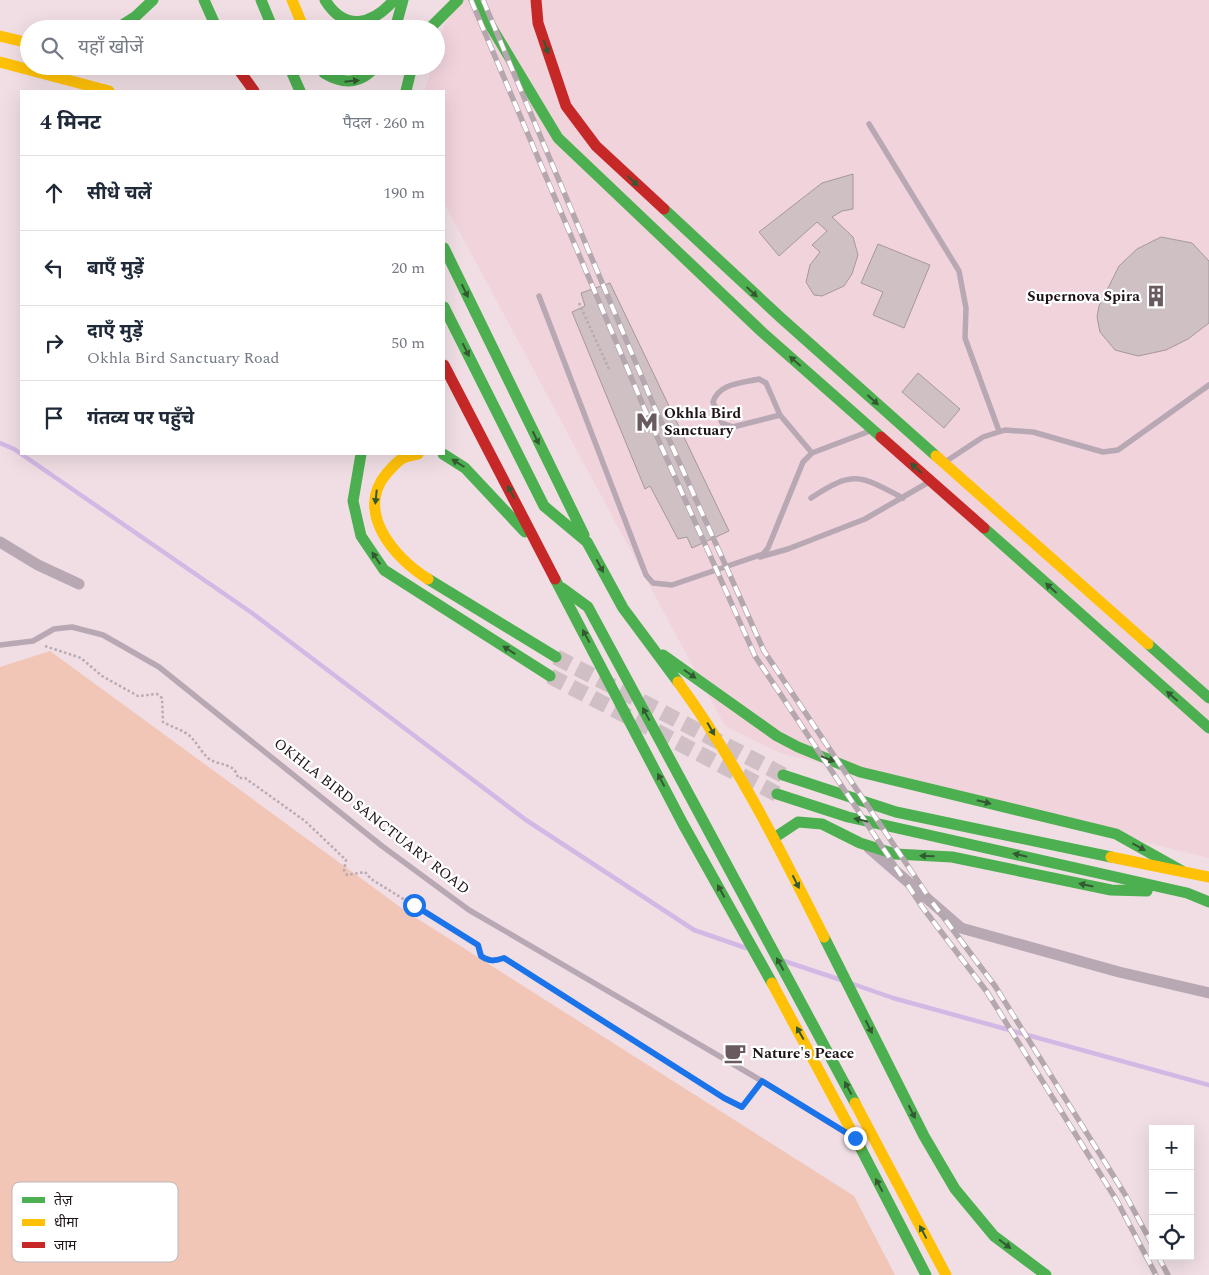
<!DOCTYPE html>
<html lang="hi">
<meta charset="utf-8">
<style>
:root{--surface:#fff;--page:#f2f2f3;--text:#1f2937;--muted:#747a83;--line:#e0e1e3}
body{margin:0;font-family:Spectral,"Noto Sans Devanagari",serif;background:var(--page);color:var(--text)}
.controls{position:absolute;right:15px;bottom:15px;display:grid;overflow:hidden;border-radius:0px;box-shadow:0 5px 20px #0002}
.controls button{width:45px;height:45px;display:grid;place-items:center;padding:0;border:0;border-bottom:1px solid var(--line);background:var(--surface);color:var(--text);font:25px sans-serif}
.stop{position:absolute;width:15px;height:15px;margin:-11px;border:4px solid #1a73e8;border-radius:50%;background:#fff}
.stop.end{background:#1a73e8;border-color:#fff;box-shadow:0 1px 5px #0008}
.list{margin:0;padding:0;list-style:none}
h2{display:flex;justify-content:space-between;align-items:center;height:65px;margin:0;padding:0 20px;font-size:21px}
h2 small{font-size:16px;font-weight:400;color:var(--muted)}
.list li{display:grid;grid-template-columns:32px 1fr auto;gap:15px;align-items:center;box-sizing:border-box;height:75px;padding:0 20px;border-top:1px solid var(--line)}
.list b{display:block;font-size:19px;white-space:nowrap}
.list p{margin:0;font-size:16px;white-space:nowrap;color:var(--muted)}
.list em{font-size:16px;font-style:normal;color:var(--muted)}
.icon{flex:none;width:28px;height:28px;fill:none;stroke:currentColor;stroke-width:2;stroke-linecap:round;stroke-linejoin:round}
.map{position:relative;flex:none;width:1209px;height:1275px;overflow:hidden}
.search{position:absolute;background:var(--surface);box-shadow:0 5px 20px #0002;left:20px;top:20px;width:425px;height:55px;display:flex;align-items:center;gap:12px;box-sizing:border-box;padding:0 18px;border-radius:28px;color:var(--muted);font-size:19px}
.panel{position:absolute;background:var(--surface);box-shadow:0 5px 20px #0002;left:20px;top:90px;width:425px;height:365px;border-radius:0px}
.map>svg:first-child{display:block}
</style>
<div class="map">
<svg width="1209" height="1275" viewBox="0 0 1209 1275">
<rect width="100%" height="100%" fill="#f0dee4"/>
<path fill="#f1d3dc" d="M461 0H1209V858L780 753 725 726 444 203V91H425L432 66H436V52L444 25Z"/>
<path fill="#f1c6b7" d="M50 651 407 912 854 1196 895 1275H0V667Z"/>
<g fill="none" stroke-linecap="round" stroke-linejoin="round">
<path stroke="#d3b8e5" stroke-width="4.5" d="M0 443 14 449 252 613 526 820 694 930 746 948
M784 961 841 980
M853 984 893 998 1209 1085"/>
</g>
<path fill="#cec0c3" stroke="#a6989a" d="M853 174V209L842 211 832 217 853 237 858 255 852 274 844 286 822 296 814 295 806 282 810 265 820 252 812 245 827 231 817 222 779 256 759 232 822 183Z
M1161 237 1192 243 1209 261V323L1188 339 1166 350 1138 356 1115 350 1100 332 1097 317 1099 306 1119 266 1137 249Z
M878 244 930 265 904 328 873 315 883 292 861 283Z
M610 283 729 531 692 548 687 537 678 539 650 486 645 489 572 312 585 306 581 293Z
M918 373 960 409 944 428 902 392Z"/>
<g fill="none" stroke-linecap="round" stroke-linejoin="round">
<path stroke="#d0c0c5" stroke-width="16" stroke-dasharray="16 8" stroke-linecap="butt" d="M556 657 783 775
M550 676 777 794"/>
<path stroke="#b7aab2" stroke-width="2.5" stroke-dasharray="2.5 2.5" stroke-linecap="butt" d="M579 303 609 369
M45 646 81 658 102 676 138 696 157 694 162 698 163 722C171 727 184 730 191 737 197 743 201 752 208 758 219 767 234 761 238 778H245L305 821 346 860 344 870 347 875 365 872 371 879 478 945 481 956C490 962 494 961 504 958L724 1098 742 1107 757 1088"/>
<path stroke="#b7a8b4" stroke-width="5.5" d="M869 124 959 271 966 308 965 338 999 431
M539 296 646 575 653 583 672 585 763 554 768 548 803 462 812 453 870 431
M780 415 766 383 759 379C742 383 719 383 713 402L722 423 733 427 780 415 812 453
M945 462 983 437 1005 430 1033 432 1103 452 1118 450 1209 385
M811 498C853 470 860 475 903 498
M760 557 788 549 865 519 929 482
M0 645 33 641 54 629 72 627 103 635 159 667 382 846 469 910 762 1081 849 1135"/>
<path stroke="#b7a8b4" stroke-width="11" d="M0 542 38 565 79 584
M869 848 961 928 1119 972 1209 993"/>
<path stroke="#4caf50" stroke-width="11" d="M204 0 217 29
M261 0 273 29
M325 0C345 32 372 25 394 0
M475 0 558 138 762 332 881 437
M116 29 136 16 153 0
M395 29 403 0
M429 29 458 0
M289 66 300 91
M324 73C344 85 361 84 376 66
M406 91 412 66
M664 209 780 317 936 456
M444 248 584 535
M444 307 544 506 587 542 623 608 678 682
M361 454 353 501 361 536 384 570 550 676
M443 454 465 468 525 532
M984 528 1209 728
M428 579 556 657
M555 579 683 824 772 983
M562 588 588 607 855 1103
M1148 644 1209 698
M663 655 777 736 798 747 860 772 1116 834 1182 871
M783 775 896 812 1111 857
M777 794 848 817 1187 893 1209 902
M774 838 798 822 822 824 860 843 895 854 952 857 1111 890 1147 891
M824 937 924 1136 955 1189 994 1236 1046 1275
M859 1145 926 1275"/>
<path stroke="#ffc107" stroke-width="11" d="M292 0 304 29
M0 36 29 43
M0 62 109 91
M418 454C400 457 399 460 387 473 354 511 394 558 428 579
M936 456 1148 644
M678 682C736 761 780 849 824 937
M1111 857 1209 877
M772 983 859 1145
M855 1103 946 1275"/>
<path stroke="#c62828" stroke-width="11" d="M536 0 538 23 566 106 596 146 664 209
M236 66 254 91
M444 365 555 579
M881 437 984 528"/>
<g stroke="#b4a7ae" stroke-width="5.5">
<path id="rail" d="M471 0 645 410 755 656 923 908 987 992 1117 1201 1156 1275
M483 0 654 406 764 651 932 902 995 986 1126 1196 1153 1246
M1158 1256 1168 1275"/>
</g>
<use href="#rail" stroke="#fff" stroke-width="4" stroke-dasharray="11" stroke-linecap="butt"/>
</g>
<defs><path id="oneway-solid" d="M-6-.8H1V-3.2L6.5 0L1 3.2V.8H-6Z" transform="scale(1.25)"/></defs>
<g fill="#335931">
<use href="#oneway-solid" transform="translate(546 47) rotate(71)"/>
<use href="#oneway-solid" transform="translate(352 81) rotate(-6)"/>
<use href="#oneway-solid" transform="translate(633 181) rotate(43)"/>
<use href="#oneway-solid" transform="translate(465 291) rotate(64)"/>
<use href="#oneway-solid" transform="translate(752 292) rotate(43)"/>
<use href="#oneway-solid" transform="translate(466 350) rotate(63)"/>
<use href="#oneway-solid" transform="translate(795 361) rotate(-139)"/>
<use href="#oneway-solid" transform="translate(873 400) rotate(42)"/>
<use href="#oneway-solid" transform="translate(536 438) rotate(64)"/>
<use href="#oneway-solid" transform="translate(458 463) rotate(-148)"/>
<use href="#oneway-solid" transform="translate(916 468) rotate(-138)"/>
<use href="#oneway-solid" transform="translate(511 492) rotate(-118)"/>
<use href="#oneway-solid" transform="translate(376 497) rotate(96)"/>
<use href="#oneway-solid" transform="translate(376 558) rotate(-124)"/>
<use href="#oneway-solid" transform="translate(600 566) rotate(62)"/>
<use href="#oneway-solid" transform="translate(1051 588) rotate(-138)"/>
<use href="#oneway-solid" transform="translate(586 636) rotate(-118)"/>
<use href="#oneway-solid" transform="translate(509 650) rotate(-147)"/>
<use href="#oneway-solid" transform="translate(690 674) rotate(35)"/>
<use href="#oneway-solid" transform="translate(1172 696) rotate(-139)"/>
<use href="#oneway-solid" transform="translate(646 714) rotate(-118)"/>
<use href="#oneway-solid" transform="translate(711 729) rotate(60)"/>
<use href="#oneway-solid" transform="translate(828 759) rotate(22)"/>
<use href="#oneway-solid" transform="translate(661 780) rotate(-118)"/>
<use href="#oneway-solid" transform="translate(984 802) rotate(14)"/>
<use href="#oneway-solid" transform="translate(861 820) rotate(-167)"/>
<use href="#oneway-solid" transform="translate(1139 847) rotate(29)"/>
<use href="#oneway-solid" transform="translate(1020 855) rotate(-167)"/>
<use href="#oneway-solid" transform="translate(927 856) rotate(-178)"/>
<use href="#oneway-solid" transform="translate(796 882) rotate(63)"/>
<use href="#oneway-solid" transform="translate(1086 885) rotate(-168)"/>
<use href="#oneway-solid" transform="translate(721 891) rotate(-119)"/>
<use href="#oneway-solid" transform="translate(780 964) rotate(-119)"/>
<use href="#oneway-solid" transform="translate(869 1027) rotate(63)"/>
<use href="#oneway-solid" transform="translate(800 1033) rotate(-119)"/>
<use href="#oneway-solid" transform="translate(848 1088) rotate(-118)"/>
<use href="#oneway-solid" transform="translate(912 1112) rotate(63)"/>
<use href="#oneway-solid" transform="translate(879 1185) rotate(-118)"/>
<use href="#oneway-solid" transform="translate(923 1232) rotate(-118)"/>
<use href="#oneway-solid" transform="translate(1005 1244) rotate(37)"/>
</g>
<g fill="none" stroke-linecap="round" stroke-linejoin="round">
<path stroke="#1a73e8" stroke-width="6" d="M414 905 478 945 481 956C490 962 494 961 504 958L724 1098 742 1107 762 1081 855 1138"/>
</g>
<defs>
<g id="building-bare" transform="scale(1.725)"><path d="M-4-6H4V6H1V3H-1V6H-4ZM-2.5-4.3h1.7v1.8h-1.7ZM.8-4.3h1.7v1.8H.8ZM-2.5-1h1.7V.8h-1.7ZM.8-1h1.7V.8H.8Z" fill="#685a5f" stroke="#fff" stroke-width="2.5" paint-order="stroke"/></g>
<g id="metro-bare" transform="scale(1.725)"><path d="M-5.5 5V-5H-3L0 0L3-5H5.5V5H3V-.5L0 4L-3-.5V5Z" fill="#685a5f" stroke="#fff" stroke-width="2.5" paint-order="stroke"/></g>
<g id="cafe-bare" transform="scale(1.725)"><path d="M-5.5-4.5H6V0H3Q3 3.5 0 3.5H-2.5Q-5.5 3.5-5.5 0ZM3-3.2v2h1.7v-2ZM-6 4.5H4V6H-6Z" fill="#685a5f" stroke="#fff" stroke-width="2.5" paint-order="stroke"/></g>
</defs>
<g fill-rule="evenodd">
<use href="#building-bare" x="1156" y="296"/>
<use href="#metro-bare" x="647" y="422"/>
<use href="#cafe-bare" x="735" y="1053"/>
</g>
<g text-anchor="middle" stroke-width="4.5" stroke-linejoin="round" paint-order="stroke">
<g font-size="15" font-weight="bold" fill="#1e1317" stroke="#fff" text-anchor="start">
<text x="1140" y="301" text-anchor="end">Supernova Spira</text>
<text x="664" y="418">Okhla Bird<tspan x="664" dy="17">Sanctuary</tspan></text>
<text x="752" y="1058">Nature's Peace</text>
</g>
<g font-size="15" fill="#1e1317" stroke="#fff">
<text transform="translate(372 816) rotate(38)" y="5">OKHLA BIRD SANCTUARY ROAD</text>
</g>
</g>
<rect x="12" y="1182" width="166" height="80" rx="8" fill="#fff" stroke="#bcb8b9" stroke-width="1"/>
<rect x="22" y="1197" width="23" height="6" fill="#4caf50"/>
<rect x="22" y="1219" width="23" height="7" fill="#ffc107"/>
<rect x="22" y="1242" width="23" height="6" fill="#c62828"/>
<g font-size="14" fill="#1e1317">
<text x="54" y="1205">तेज़</text>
<text x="54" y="1227">धीमा</text>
<text x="54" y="1250">जाम</text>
</g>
</svg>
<div class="controls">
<button>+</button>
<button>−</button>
<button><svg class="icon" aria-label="locate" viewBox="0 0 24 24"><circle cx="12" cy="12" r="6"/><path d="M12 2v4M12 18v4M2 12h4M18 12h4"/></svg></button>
</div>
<div class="stop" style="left:414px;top:905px"></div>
<div class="stop end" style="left:855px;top:1138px"></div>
<div class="search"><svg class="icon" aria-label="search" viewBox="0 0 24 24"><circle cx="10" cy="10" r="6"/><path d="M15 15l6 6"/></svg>यहाँ खोजें</div>
<section class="panel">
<h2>4 मिनट<small>पैदल · 260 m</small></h2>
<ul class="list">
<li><svg class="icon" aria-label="ahead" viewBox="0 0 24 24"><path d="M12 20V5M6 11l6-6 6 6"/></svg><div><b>सीधे चलें</b></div><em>190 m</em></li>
<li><svg class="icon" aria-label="left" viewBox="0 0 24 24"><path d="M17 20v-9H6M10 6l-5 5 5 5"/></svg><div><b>बाएँ मुड़ें</b></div><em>20 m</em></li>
<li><svg class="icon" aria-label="right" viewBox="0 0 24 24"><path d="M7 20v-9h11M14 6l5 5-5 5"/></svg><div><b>दाएँ मुड़ें</b><p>Okhla Bird Sanctuary Road</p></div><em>50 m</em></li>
<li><svg class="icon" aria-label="arrive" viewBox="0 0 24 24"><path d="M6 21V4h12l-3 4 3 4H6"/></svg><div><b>गंतव्य पर पहुँचे</b></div></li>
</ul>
</section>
</div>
